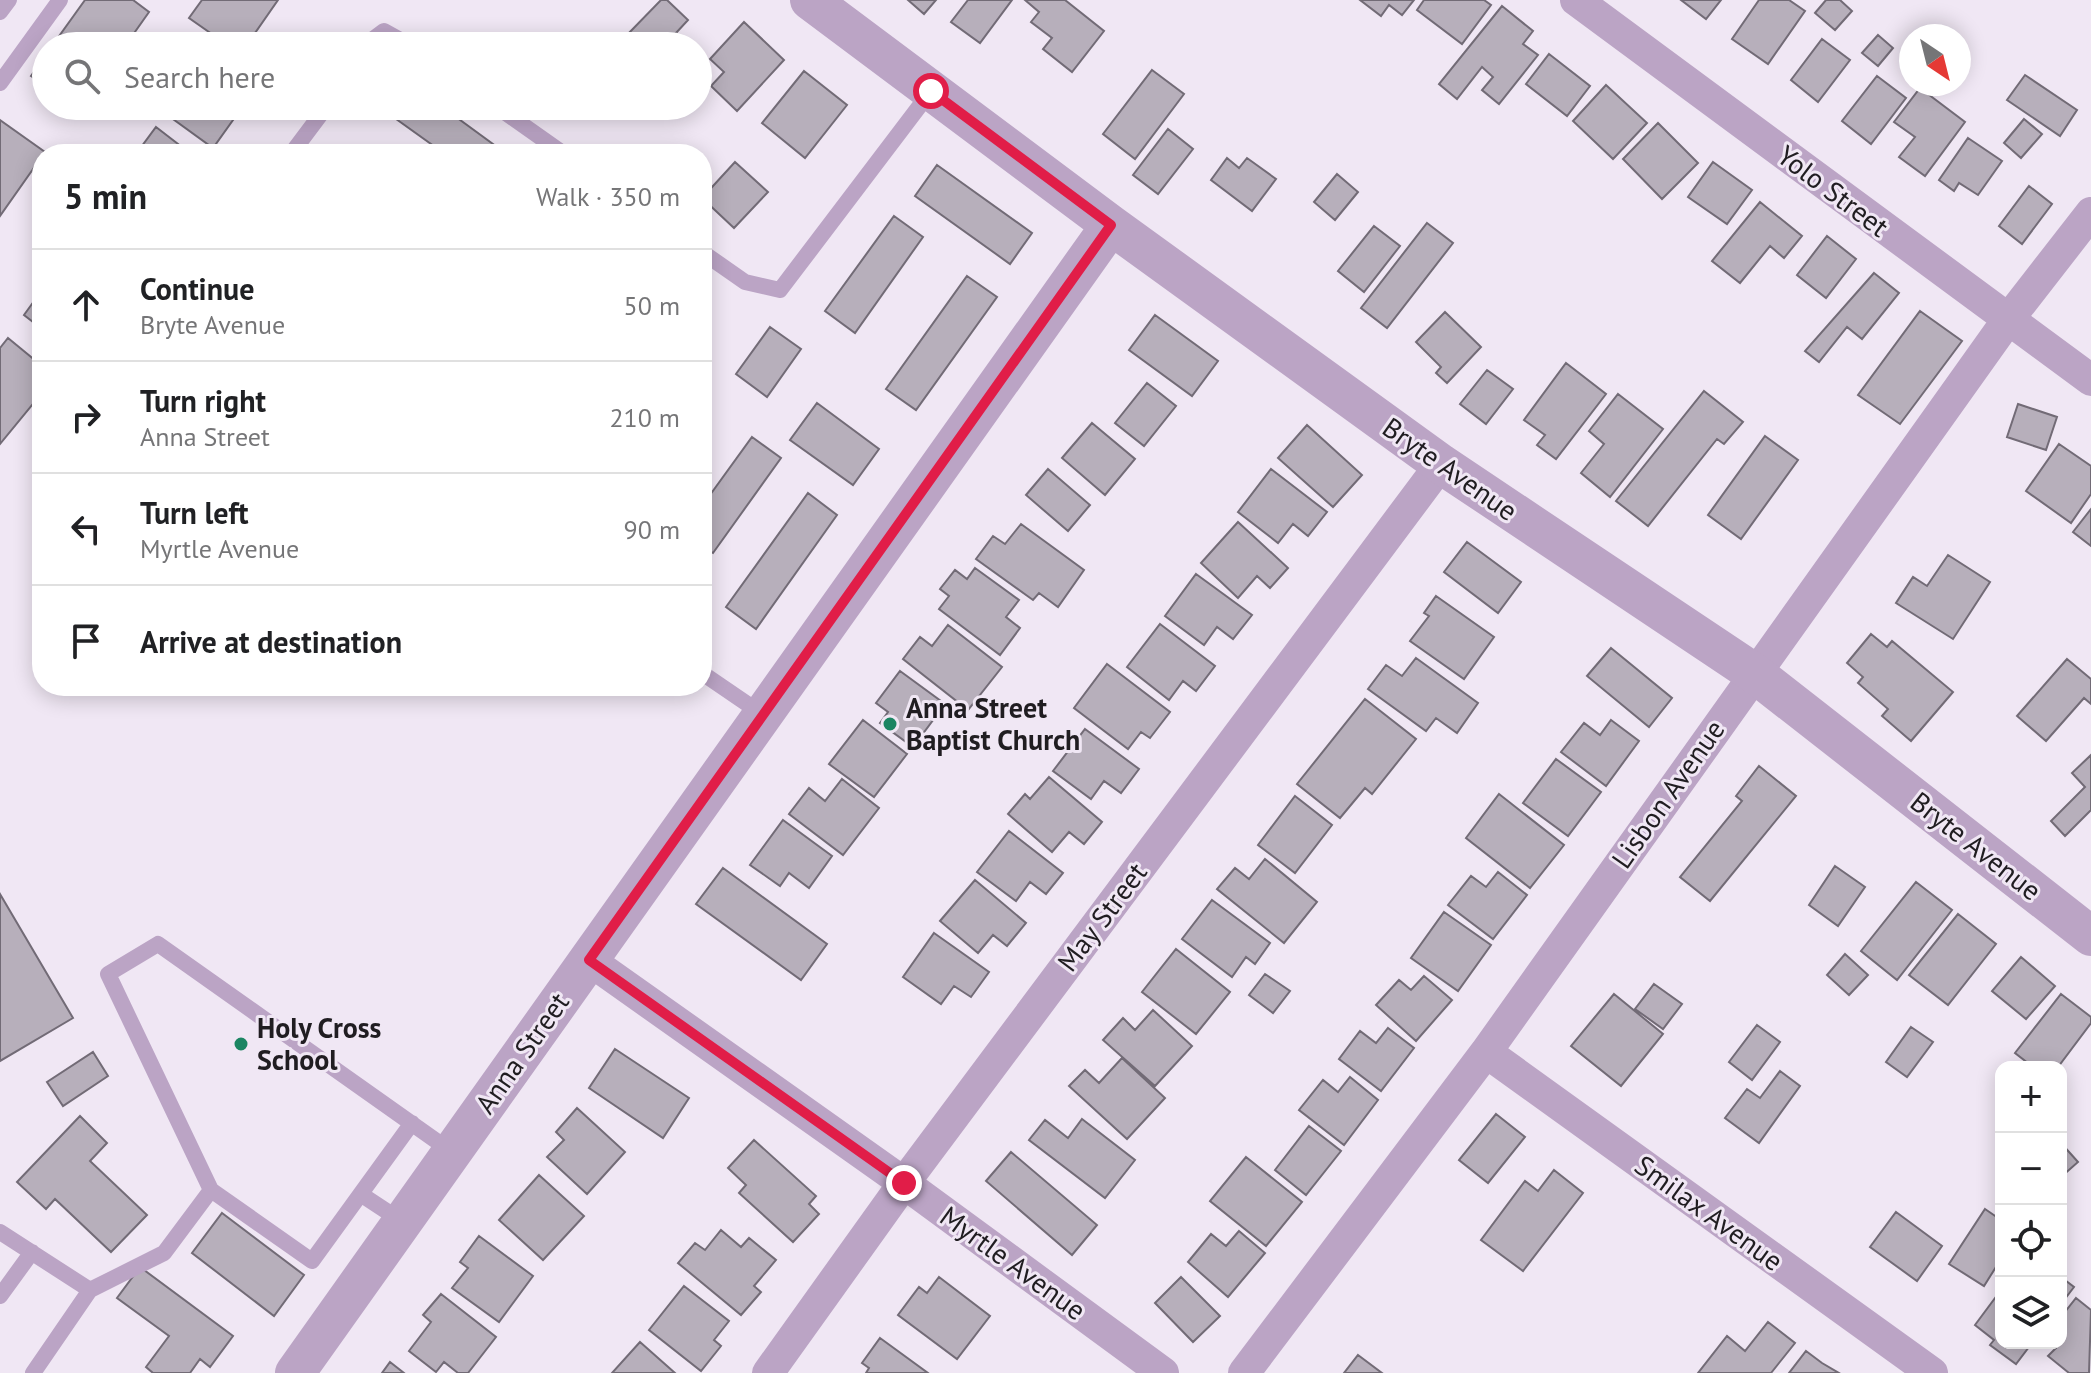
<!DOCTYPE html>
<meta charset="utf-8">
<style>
:root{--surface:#fff;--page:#f2f2f2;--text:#202124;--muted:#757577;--line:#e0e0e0}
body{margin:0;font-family:"PT Sans",sans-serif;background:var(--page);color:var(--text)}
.controls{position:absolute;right:24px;bottom:24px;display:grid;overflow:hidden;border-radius:16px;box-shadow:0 4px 20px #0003}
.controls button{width:72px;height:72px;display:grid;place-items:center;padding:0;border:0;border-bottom:2px solid var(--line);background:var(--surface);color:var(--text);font:40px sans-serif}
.compass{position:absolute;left:1899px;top:24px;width:72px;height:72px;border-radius:50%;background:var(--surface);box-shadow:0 4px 20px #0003;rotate:145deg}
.stop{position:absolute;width:24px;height:24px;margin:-18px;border:6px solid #e11d48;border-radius:50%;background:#fff}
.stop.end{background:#e11d48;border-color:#fff;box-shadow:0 2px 8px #0008}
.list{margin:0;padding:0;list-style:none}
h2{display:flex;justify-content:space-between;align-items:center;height:104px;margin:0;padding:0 32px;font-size:34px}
h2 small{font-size:26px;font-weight:400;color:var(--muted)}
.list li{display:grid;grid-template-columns:52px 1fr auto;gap:24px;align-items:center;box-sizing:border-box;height:112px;padding:0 32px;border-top:2px solid var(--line)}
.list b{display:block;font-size:30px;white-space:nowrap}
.list p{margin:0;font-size:26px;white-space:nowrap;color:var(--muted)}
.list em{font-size:26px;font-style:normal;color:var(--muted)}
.icon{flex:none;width:44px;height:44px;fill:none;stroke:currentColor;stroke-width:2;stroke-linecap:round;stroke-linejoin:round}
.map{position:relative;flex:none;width:2091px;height:1373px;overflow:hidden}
.search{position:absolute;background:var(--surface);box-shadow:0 4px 20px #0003;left:32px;top:32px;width:680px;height:88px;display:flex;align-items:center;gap:20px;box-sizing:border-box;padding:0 28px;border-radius:44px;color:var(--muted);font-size:30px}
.panel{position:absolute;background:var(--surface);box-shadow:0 4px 20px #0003;left:32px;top:144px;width:680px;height:552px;border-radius:32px}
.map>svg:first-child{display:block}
</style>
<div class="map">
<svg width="2091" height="1373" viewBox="0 0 2091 1373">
<rect width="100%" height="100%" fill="#f0e7f4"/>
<path fill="#b7afbb" stroke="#726b76" stroke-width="2" d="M85 0H133L149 12 125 46H52Z
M202 0H278L246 46H229L189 18Z
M661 0H667L688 20 664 46H635L625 37Z
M908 0H936L924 14Z
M968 0H1012L980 43 951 22Z
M1025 0H1065L1104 31 1072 72 1043 49 1052 38 1031 22 1039 12Z
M1360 0H1414L1402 15 1389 5 1381 16Z
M1424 0H1484L1491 5 1462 44 1417 10Z
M1681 0H1721L1706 19Z
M1759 0H1789L1805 11 1768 64 1732 39Z
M1826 0H1840L1852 11 1835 30 1815 13Z
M1502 6 1533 31 1523 44 1538 55 1499 104 1482 90 1493 77 1482 67 1457 99 1439 84Z
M744 22 784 60 737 111 711 86 724 72 710 59Z
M1878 35 1893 48 1878 66 1862 53Z
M1822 39 1850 60 1818 102 1791 80Z
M1549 54 1590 86 1567 116 1526 84Z
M46 55V86L31 76Z
M1152 70 1184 94 1135 159 1103 134Z
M804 71 847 105 805 158 762 123Z
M2025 75 2077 110 2060 136 2007 100Z
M1877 76 1906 98 1871 144 1842 121Z
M1606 85 1647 123 1613 159 1573 121Z
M1920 88 1965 122 1925 176 1899 157 1915 137 1894 122Z
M155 106H243L213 148Z
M378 106H441L497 147 492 154H445Z
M599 106H621L611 117Z
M2024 119 2042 134 2021 158 2004 143Z
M0 120 45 152 0 216Z
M1658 123 1698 163 1662 199 1623 159Z
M156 127 191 154H136Z
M1168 129 1193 149 1158 194 1133 175Z
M1968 138 2002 161 1978 195 1959 183 1954 191 1939 180Z
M1227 158 1239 168 1247 158 1276 179 1252 211 1211 180Z
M735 162 768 192 734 228 702 198Z
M1713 162 1752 190 1727 224 1688 197Z
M937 165 1032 233 1010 264 915 196Z
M1337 174 1358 192 1335 220 1314 202Z
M2029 186 2052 204 2022 244 1999 226Z
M1760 202 1802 236 1784 258 1770 246 1740 283 1712 261Z
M894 216 923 237 855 333 825 311Z
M1427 223 1453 243 1387 328 1361 308Z
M1374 226 1400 246 1364 292 1338 271Z
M1827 236 1856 259 1826 298 1797 275Z
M1874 273 1899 293 1862 339 1847 327 1819 362 1805 351Z
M967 276 997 297 916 410 886 389Z
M42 290V329L24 315Z
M1920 311 1962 341 1900 424 1858 395Z
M1445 312 1481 347 1447 383 1436 373 1441 367 1416 342Z
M1155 315 1218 361 1192 396 1129 350Z
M770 327 801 349 767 397 736 374Z
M8 338 42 366V393L0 444V348Z
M1566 363 1606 394 1556 459 1537 445 1545 435 1524 420Z
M1487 370 1513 389 1486 424 1460 404Z
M1147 383 1176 406 1144 446 1115 423Z
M1704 391 1743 422 1724 444 1717 439 1648 526 1616 501Z
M1618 394 1663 429 1610 497 1581 473 1604 444 1589 431Z
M817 403 879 449 853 485 790 440Z
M2018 404 2057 417 2046 450 2007 437Z
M1092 423 1135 459 1105 495 1062 458Z
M1307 425 1362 475 1333 507 1278 458Z
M1765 436 1798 460 1741 539 1708 515Z
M752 437 781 458 713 553 702 546V506Z
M2059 444 2091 466V494L2071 523 2026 491Z
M1048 469 1090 505 1068 531 1026 495Z
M1271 469 1327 512 1308 536 1293 524 1278 543 1238 512Z
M808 493 837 515 756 629 726 607Z
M2091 509V546L2073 532Z
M1238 522 1288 568 1270 588 1257 576 1238 598 1201 563Z
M1021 524 1084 570 1058 607 1039 593 1033 600 976 559 993 536 1005 544Z
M1467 542 1521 582 1498 613 1444 572Z
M1948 555 1990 582 1953 639 1896 603 1913 577 1927 586Z
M975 568 1019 600 1006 617 1020 628 1000 655 939 609 949 596 940 589 955 570 967 579Z
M1196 574 1252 615 1233 639 1217 627 1204 645 1165 616Z
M1436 596 1494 637 1464 679 1410 641 1429 616 1424 613Z
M1160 624 1215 666 1196 691 1183 681 1169 700 1127 667Z
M948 625 1002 667 968 710 903 659 920 637 932 646Z
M1871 634 1887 647 1892 641 1953 692 1911 741 1882 716 1888 709 1858 683 1863 677 1847 663Z
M1611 648 1672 698 1649 727 1587 676Z
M1416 658 1478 703 1457 733 1436 718 1426 731 1368 689 1386 665 1402 676Z
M2067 659 2091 679V704L2084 698 2046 741 2017 716Z
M1107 664 1170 712 1150 738 1141 732 1128 749 1074 708Z
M900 671 945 704 913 747 880 723 888 712 876 703Z
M1365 699 1416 739 1372 794 1365 788 1340 818 1297 784Z
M863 720 907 754 874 797 829 764Z
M1611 720 1639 741 1606 786 1561 752 1584 723 1600 735Z
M1085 729 1139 769 1121 793 1104 781 1091 799 1053 771Z
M2091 755V810L2065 836 2051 821 2085 787 2072 773Z
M1556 759 1601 792 1568 836 1523 803Z
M1759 766 1796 796 1710 901 1680 877 1742 801 1736 796Z
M1049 777 1102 822 1084 844 1069 832 1052 852 1008 814 1025 794 1030 799Z
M842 779 879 808 843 855 789 814 809 788 825 801Z
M1499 794 1564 845 1530 888 1466 838Z
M1295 796 1332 825 1295 873 1258 845Z
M783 820 832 856 809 888 789 873 780 886 750 865Z
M1009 831 1063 873 1046 894 1030 882 1016 901 977 872Z
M1265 859 1317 902 1284 943 1217 889 1235 868 1249 879Z
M1835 866 1865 887 1838 926 1809 905Z
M723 868 827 944 801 980 696 904Z
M1498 872 1527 895 1493 939 1448 905 1471 876 1486 887Z
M975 880 1026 923 1007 946 993 935 978 953 940 921Z
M1916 882 1952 910 1897 980 1861 951Z
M0 894 73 1018 0 1061Z
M1212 900 1270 943 1255 964 1246 957 1232 977 1182 939Z
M1444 912 1491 945 1458 991 1411 958Z
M1958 914 1996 944 1948 1005 1909 975Z
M934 933 989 972 971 997 954 986 941 1004 903 977Z
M1176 949 1230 992 1196 1034 1142 992Z
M1845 954 1868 975 1849 995 1827 975Z
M2021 957 2055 986 2026 1019 1992 991Z
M1265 974 1290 991 1273 1013 1249 995Z
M1424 976 1452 1000 1416 1041 1376 1005 1399 980 1411 990Z
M1654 984 1682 1004 1663 1029 1635 1009Z
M1614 994 1663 1034 1621 1086 1571 1046Z
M2061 994 2091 1017V1023L2058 1067H2033L2015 1053Z
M1153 1010 1192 1046 1155 1086 1103 1040 1123 1018 1135 1030Z
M1757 1025 1780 1042 1752 1080 1729 1062Z
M1911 1027 1933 1042 1907 1077 1886 1062Z
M1388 1028 1414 1048 1381 1091 1339 1059 1360 1031 1376 1043Z
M615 1049 689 1098 663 1138 589 1088Z
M93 1052 108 1076 63 1106 47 1082Z
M1122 1058 1165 1098 1127 1139 1069 1086 1085 1070 1099 1083Z
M1780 1071 1800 1086 1759 1143 1725 1118 1747 1089 1760 1098Z
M1350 1077 1378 1100 1344 1145 1299 1110 1323 1080 1338 1092Z
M577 1108 625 1152 587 1194 547 1157 564 1140 556 1132Z
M1496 1114 1525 1137 1488 1183 1459 1160Z
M80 1116 107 1143 90 1161 147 1215 111 1252 55 1199 46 1209 17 1182Z
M1082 1119 1135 1160 1105 1198 1029 1140 1045 1120 1068 1138Z
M1309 1126 1341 1151 1306 1195 1275 1170Z
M754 1140 816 1196 809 1204 819 1214 793 1242 739 1193 746 1185 728 1168Z
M2061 1143 2078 1162 2061 1177Z
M1011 1152 1097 1225 1072 1255 986 1181Z
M1246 1157 1302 1202 1266 1246 1210 1201Z
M1554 1170 1583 1193 1523 1271 1481 1240 1525 1181 1538 1191Z
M539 1175 584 1216 543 1260 499 1220Z
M1985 1209 2001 1220V1259L1984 1286 1949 1264Z
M1896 1212 1942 1246 1917 1281 1870 1247Z
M222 1213 304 1275 274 1316 192 1253Z
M721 1230 741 1247 749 1238 776 1260 754 1286 761 1292 741 1315 678 1263 695 1243 705 1250Z
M1239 1231 1265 1253 1228 1297 1188 1262 1211 1234 1226 1246Z
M479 1236 533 1276 499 1322 452 1288 468 1268 460 1262Z
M140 1267 233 1336 210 1367 200 1359 190 1373H153L146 1367 169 1336 117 1298Z
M939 1277 990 1316 957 1359 898 1315 919 1287 927 1293Z
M1181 1277 1220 1316 1193 1342 1155 1303Z
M2061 1277 2074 1287 2061 1304Z
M684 1286 729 1321 714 1340 721 1346 701 1371 649 1330Z
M2001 1290V1343H2032L2016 1364 1990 1345 1994 1340 1975 1325Z
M441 1294 496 1337 468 1373H458L444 1362 436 1372 409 1351 431 1322 423 1315Z
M2076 1298 2091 1310 2089 1373H2069L2048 1356 2061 1343V1317Z
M1768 1322 1795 1343 1771 1373H1698L1727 1336 1745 1351Z
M880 1338 928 1373H866L869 1368 862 1363Z
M640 1342 675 1373H612Z
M1806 1351 1822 1363 1839 1373H1789Z
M1358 1355 1382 1373H1344Z
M390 1362 404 1373H382Z"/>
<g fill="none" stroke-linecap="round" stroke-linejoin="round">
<path stroke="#bba4c5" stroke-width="16" d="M0 12 9 0
M364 46 384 31 411 46
M0 83 60 0
M496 106 564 154
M291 154 327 106
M702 252 745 282 780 290 931 91
M702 673 762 714
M211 1190 108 974 158 944 452 1152
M362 1195 403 1222
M0 1232 90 1290
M0 1296 32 1252
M33 1373 90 1290 164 1253 211 1190 312 1261 412 1123"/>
<path stroke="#bba4c5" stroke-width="32" d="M1576 0 2091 380
M589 960 904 1183 1163 1373
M1486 1052 1932 1373
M768 1373 904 1183 1441 464
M1244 1373 1486 1052 2007 321 2091 213"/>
<path stroke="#bba4c5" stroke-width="40" d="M810 0 1111 225 1441 464 1754 673 2091 936
M295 1373 1111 225"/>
</g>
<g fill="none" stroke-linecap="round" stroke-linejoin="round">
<path stroke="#e11d48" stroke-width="10" d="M904 1183 589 960 1111 225 931 91"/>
</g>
<g fill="#1b8562" stroke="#f0e7f4" stroke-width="3">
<circle cx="890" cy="724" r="8"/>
<circle cx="241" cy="1044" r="8"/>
</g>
<g text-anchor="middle" stroke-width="6" stroke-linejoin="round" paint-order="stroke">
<g font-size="28" fill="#201d21" stroke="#f0e7f4">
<text transform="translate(1833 191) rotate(37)" y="10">Yolo Street</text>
<text transform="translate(1450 469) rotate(35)" y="10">Bryte Avenue</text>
<text transform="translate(1668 794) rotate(-55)" y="10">Lisbon Avenue</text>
<text transform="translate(1976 846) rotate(38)" y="10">Bryte Avenue</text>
<text transform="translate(1102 917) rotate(-53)" y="10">May Street</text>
<text transform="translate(522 1053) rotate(-55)" y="10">Anna Street</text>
<text transform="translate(1709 1213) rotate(36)" y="10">Smilax Avenue</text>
<text transform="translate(1013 1263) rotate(36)" y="10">Myrtle Avenue</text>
</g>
<g font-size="28" font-weight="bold" fill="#201d21" stroke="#f0e7f4" text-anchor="start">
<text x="906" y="718">Anna Street<tspan x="906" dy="32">Baptist Church</tspan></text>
<text x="257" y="1038">Holy Cross<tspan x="257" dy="32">School</tspan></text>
</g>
</g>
</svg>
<div class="controls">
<button>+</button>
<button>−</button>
<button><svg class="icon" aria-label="locate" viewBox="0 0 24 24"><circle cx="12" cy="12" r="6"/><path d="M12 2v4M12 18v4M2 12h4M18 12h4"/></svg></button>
<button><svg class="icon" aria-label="layers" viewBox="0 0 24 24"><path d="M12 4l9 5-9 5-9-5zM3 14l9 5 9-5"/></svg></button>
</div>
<svg class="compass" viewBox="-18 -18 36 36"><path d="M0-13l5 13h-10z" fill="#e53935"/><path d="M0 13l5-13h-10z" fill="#757577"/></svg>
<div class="stop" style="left:931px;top:91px"></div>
<div class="stop end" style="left:904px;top:1183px"></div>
<div class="search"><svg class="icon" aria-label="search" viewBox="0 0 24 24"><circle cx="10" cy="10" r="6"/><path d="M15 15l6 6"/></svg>Search here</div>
<section class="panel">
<h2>5 min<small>Walk · 350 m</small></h2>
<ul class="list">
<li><svg class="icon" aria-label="ahead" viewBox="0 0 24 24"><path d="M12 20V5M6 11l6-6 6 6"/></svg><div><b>Continue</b><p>Bryte Avenue</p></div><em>50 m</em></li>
<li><svg class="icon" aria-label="right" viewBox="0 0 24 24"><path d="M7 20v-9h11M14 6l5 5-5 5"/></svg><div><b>Turn right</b><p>Anna Street</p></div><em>210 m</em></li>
<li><svg class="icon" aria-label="left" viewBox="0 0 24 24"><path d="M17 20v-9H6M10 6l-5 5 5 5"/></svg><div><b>Turn left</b><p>Myrtle Avenue</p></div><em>90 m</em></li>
<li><svg class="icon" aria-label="arrive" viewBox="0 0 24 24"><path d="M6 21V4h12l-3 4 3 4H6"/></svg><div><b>Arrive at destination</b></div></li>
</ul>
</section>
</div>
